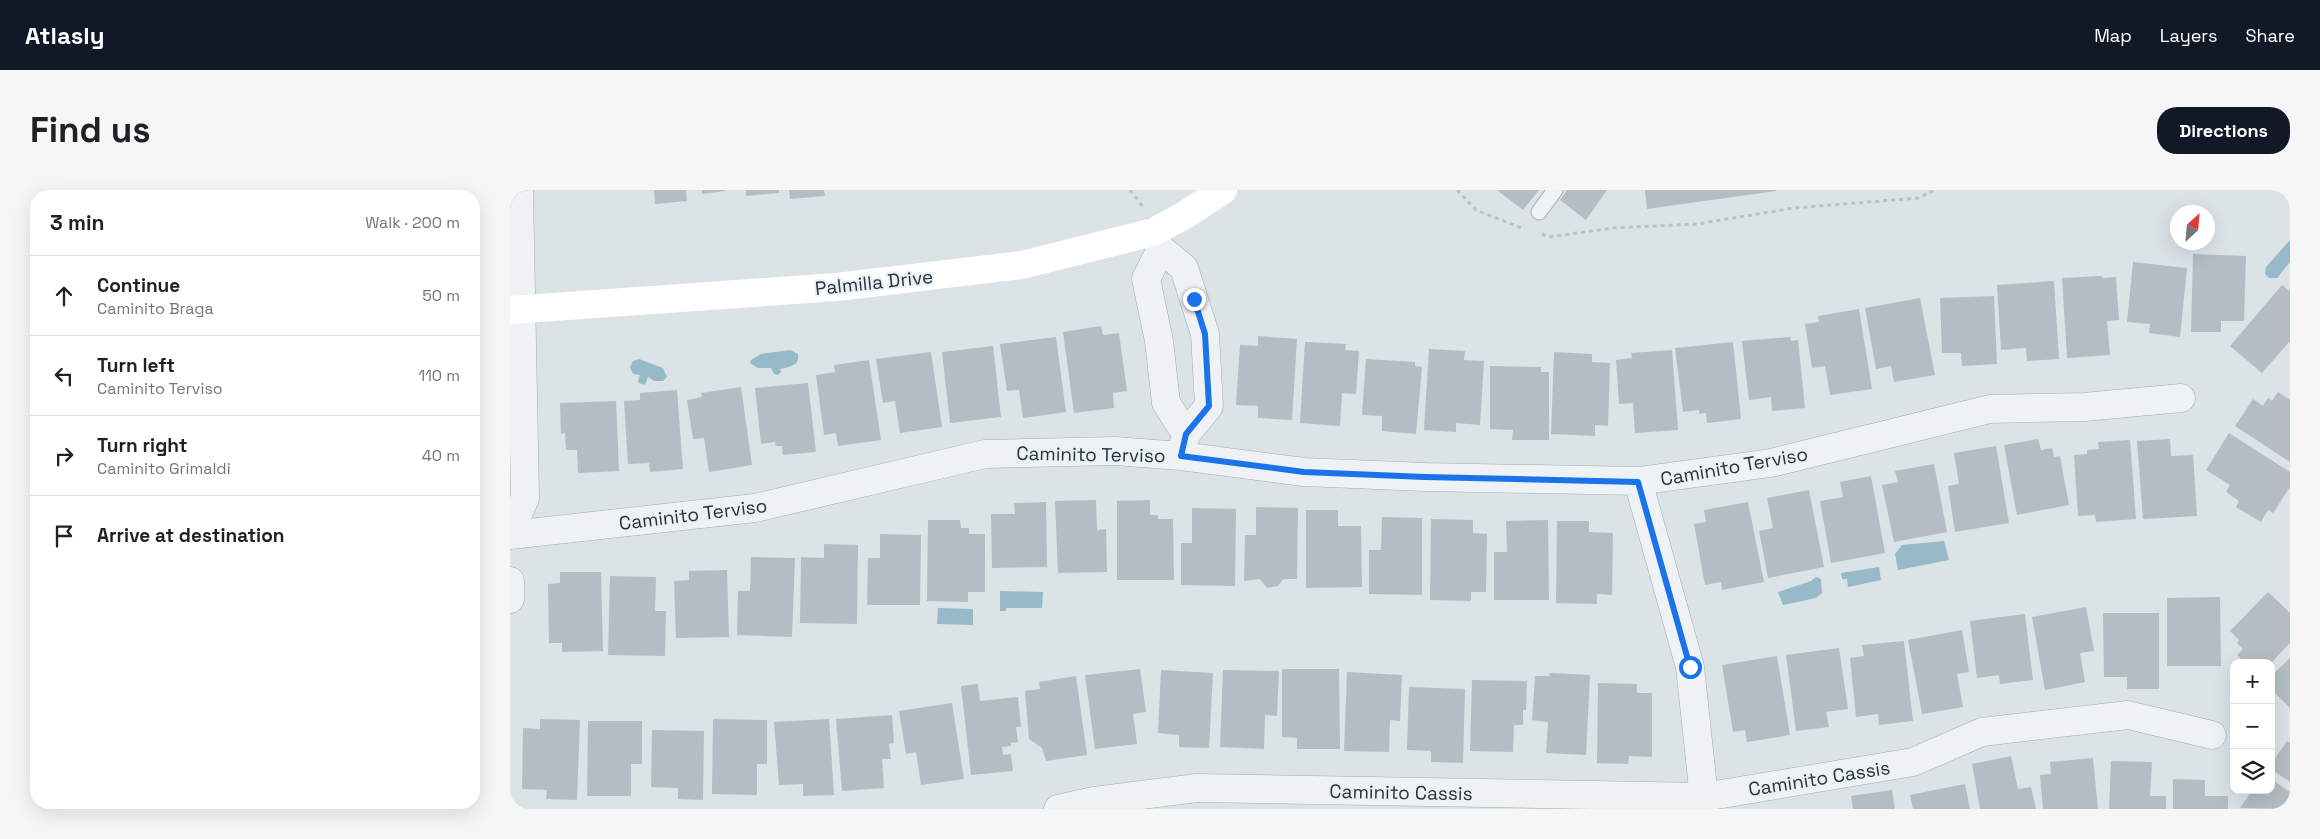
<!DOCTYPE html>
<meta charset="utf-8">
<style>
:root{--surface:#fff;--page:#f6f6f6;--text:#202124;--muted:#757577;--line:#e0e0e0;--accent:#111827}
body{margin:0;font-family:"Space Grotesk",sans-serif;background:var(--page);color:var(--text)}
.controls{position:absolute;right:15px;bottom:15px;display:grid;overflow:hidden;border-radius:10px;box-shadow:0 5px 20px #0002}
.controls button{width:45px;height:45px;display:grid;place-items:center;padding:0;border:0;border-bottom:1px solid var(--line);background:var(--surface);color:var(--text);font:25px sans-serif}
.compass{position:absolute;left:1660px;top:15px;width:45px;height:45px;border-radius:50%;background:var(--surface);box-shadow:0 5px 20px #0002;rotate:26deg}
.stop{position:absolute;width:15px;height:15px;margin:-11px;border:4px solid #1a73e8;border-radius:50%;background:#fff}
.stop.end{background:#1a73e8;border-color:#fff;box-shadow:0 1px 5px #0008}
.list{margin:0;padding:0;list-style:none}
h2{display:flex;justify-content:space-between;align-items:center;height:65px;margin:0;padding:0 20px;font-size:21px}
h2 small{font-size:16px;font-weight:400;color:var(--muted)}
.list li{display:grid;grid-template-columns:32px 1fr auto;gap:15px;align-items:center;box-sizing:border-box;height:80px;padding:0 20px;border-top:1px solid var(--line)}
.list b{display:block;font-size:19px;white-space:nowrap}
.list p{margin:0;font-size:16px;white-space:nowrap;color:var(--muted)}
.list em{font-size:16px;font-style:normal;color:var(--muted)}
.icon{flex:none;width:28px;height:28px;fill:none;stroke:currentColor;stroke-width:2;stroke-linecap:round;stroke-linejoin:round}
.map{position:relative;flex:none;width:1780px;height:619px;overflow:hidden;border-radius:20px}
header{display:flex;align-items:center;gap:30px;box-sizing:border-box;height:70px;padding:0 25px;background:var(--accent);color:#fff}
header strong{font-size:24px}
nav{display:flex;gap:28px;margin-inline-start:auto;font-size:18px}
.intro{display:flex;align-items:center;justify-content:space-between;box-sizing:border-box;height:120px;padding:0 30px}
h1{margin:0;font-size:35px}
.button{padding:12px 22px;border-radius:20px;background:var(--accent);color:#fff;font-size:18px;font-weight:700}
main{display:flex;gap:30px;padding:0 30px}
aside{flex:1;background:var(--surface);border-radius:20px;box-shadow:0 5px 20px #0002}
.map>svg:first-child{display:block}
</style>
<header>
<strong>Atlasly</strong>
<nav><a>Map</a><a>Layers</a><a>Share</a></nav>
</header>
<div class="intro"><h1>Find us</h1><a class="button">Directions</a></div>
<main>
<aside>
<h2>3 min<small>Walk · 200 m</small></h2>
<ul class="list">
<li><svg class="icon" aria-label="ahead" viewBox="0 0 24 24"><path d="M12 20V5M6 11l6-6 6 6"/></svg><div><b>Continue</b><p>Caminito Braga</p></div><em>50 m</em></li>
<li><svg class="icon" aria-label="left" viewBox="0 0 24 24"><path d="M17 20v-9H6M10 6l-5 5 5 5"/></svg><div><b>Turn left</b><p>Caminito Terviso</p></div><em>110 m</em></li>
<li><svg class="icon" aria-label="right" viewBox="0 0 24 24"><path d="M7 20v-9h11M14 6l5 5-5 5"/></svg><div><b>Turn right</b><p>Caminito Grimaldi</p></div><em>40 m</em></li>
<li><svg class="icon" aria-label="arrive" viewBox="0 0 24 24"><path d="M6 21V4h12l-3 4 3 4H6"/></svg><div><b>Arrive at destination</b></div></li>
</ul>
</aside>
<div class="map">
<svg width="1780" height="619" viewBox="0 0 1780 619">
<rect width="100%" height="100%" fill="#dce3e7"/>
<path fill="#96bac8" d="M1780 50V72L1767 88H1759L1755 84 1756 77Z
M280 160 288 164C290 176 279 177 270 179L271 182 268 185 264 184 261 178H248L240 173 241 170 251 164Z
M129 169 153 178 157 187 153 191H144L138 187 135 195 129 193 128 191 130 185 123 184 120 177 123 171Z
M1434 351 1439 370 1388 380 1385 364 1392 355Z
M1369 377 1371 390 1338 397 1337 389H1332L1331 383Z
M1306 387 1311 389 1312 403 1306 408 1273 415 1268 402 1301 391Z
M490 401 533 402 532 418H496V421H490Z
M428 418 463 419V435L427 434Z"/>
<path fill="#b3bdc3" d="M144 0H176L177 11 145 14Z
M192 0H215V1L192 4Z
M236 0H269V3L236 6Z
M279 0H314L315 6 280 9Z
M987 0H1029L1013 20Z
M1057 0H1097L1076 30 1050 10Z
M1135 0H1266V1L1137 19Z
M1683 64 1736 66 1734 131H1711V142H1681Z
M1623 72 1677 78 1670 147 1639 143 1640 134 1617 132Z
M1592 86V88L1606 87 1609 130 1597 131 1600 165 1557 168 1552 88Z
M1544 91 1549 169 1517 171 1516 158 1491 160 1487 95Z
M1772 95 1780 101V153L1779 152 1752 183 1720 156Z
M1484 106 1487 174 1452 176 1451 163H1432L1430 108Z
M1410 108 1425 185 1384 192 1381 176 1366 179 1355 118Z
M1349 119 1362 199 1320 205 1315 176 1302 178 1295 134 1309 132 1308 126Z
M591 136 593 145 609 143 617 201 603 203 604 218 564 223 553 142Z
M748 146 787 149 782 230 748 228V216L726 215 730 155 748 156Z
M546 147 556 222 513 228 509 200 497 201 490 154Z
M1280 147 1281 151 1288 150 1295 218 1262 221 1261 207 1239 210 1232 151Z
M795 152 836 154 835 160 849 161 846 204 832 203 830 236 790 233Z
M1223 152 1231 229 1197 233 1196 223 1189 224V220L1173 222 1165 158Z
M483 156 491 227 440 233 432 162Z
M919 159 955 161 954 170 974 171 970 235 946 233V242L914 240Z
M1162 160 1168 240 1125 243 1123 213 1109 214 1106 170 1122 168 1121 163Z
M421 162 432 237 390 243 385 211 373 213 366 169Z
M1044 162 1082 164V172L1100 173 1098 236 1085 235V246L1041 244Z
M856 169 905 172V176L912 177 906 244 872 241V226L852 225Z
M359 170 371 250 328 256 326 243 314 245 306 185 325 182 324 175Z
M980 176 1031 177V182H1039V250H1002L1003 240 980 239Z
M298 193 306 262 273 265 272 256H266L265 252 251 254 245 198Z
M231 197 242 275 199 282 194 248 183 249 177 210 192 207 191 203Z
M167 200 173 279 140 282 139 273 118 274 114 211 130 210V203Z
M1768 202 1780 210V272L1725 236 1743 209 1753 216 1758 208 1762 211Z
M106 211 109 281 68 283 67 260H56L55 243 51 244 50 213Z
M1719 243 1780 282V297L1763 323 1758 320 1751 332 1726 317 1729 311 1716 302 1720 295 1696 280Z
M1528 249 1531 260 1542 258 1544 267 1550 266 1559 315 1507 325 1494 255Z
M1660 249 1661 266 1683 265 1687 326 1633 329 1627 251Z
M1620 250 1626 329 1586 332 1585 325 1568 326 1564 265 1577 264V260L1589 259 1588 252Z
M1486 256 1499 333 1445 342 1438 296 1449 294 1444 263Z
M1424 274 1437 342 1384 352 1372 295 1388 292 1385 281Z
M1361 286 1375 363 1321 373 1310 311 1333 307 1330 292Z
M1299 300 1314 377 1258 388 1249 341 1263 338 1257 308Z
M586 310 587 340 596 339 597 382 548 383 545 311Z
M640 310V325H648V329H663L664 390H607V311Z
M536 312 537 377 482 378 481 324H505L504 313Z
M1238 312 1254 392 1212 400 1211 392 1195 395 1184 334 1196 332 1194 320Z
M746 317 788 318 787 389H773L768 396 757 398 750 389 734 391 735 345H746Z
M682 318 726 319 725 396 671 395V353H682Z
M796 320H828V336H851L852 397 796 398Z
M872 327 912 328V405L859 404V360H871Z
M921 329 963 330V343L977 344 976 402H961V411L920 410Z
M418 330H450L451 338H459V344H475V402H458V412L417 411Z
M1038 330 1039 410H984V362H997L996 331Z
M1047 331H1079V342L1103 343 1102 405 1087 404V414L1046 413Z
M370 344 411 345 410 415H357L358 368H370Z
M314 354 348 355 347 434 290 433 291 367 314 368Z
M241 367 285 368 282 447 227 445 228 401H240Z
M217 380 219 447 166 448 164 391 179 390V381Z
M50 382H91L93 461 52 462V453H39L38 394 50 393Z
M100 386 146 387 145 421H156L155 466 98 465Z
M1758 402 1780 423V453L1761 473H1735L1727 465 1733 459 1727 453 1729 450 1720 441Z
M1710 407 1711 476H1657V408Z
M1576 417 1584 461 1570 463 1575 492 1535 500 1522 427Z
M1593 423H1649V499H1617V487H1594Z
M1515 424 1523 490 1490 494 1489 485 1467 488 1460 431Z
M1452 440 1459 482 1447 484 1453 517 1412 524 1398 450Z
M1394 451 1403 531 1369 535 1368 524 1346 527 1340 468 1354 466 1352 455Z
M1329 458 1338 519 1316 522 1319 537 1286 541 1276 465Z
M1267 466 1280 545 1237 552 1235 540 1223 542 1212 475Z
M1780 468V518L1761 499V486Z
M630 479 636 522 623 524 627 554 585 559 575 485Z
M772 479H829L830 559H787V548L772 547Z
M651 480 703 483 699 558 669 557V545L648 543Z
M713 480 769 481 767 526 755 525 754 559 710 557Z
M837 482 892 485 890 531 880 530 879 562 834 561Z
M1040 483 1080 485 1076 565 1036 563 1038 532 1022 530 1025 486H1039Z
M566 486 577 565 536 571 532 558 519 549 515 501 530 499 529 492Z
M962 490 1017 491 1016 520H1013V535H1004L1003 562 960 561Z
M1088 493 1127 494V503H1142V567L1119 566 1118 574 1087 573Z
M468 494 470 511 508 507 511 537H506L508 552 501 553V556L492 557 493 565 501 564 503 581 461 585 451 496Z
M899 497 955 499 953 573 921 572V561L897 560Z
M442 513 454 589 411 595 406 562 396 564 389 521Z
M382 525 384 553 379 554 381 569H372L374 598 332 601 326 529Z
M30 529 70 530 67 610 36 609 37 600 12 599 13 538 30 539Z
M203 529 257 530V574H247V605L202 604Z
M319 529 324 605 293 606V594L269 595 264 532Z
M78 531H132V574H121V606H77Z
M142 540 194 541 193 610 168 609V598L141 597Z
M1777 551 1780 553V592L1761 579V574Z
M1501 566 1508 599 1521 597 1526 619H1470L1462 574Z
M1583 568 1588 619H1533L1530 585 1541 584 1540 572Z
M1601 571 1642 572 1640 606H1656V619H1599Z
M1663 589 1695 590V606H1718V619H1663Z
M1761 589 1780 602V619L1730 618 1742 600H1761Z
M1455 594 1460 619H1403L1400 605Z
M1382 600 1385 619H1343L1341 606Z"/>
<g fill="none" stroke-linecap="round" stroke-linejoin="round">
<g stroke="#a2abb1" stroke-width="17">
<path id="lane" d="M1029 22 1045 0"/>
</g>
<g stroke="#a2abb1" stroke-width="29">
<path id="street" d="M643 42 651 59 674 78 695 144 699 216 676 244 671 266
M651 59 636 89 649 151 656 213 676 244
M1128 291 1180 477 1194 607
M0 342 15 308 9 0
M0 345 245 318 475 264 605 261 671 266 794 282 915 287 1128 291 1261 273 1480 219 1574 217 1671 208
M0 391V409
M548 619 584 611 687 598 1194 607 1403 572 1472 542 1618 525 1702 545"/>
</g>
<path stroke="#bbc1c5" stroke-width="3" stroke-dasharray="4 4" stroke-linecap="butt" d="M620 0 633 17
M947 0 966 20 1014 39
M1032 44 1039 47 1103 38 1187 34 1284 18 1408 8 1425 0"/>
<use href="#lane" stroke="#eff2f5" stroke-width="15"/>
<use href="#street" stroke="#eff2f5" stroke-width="28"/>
<path stroke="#fff" stroke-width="28" d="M0 120 327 97 512 75 643 42 675 25 713 0"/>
</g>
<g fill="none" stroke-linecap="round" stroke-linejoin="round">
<path stroke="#1a73e8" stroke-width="6" d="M684 109 695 144 699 216 676 244 671 266 794 282 915 287 1128 292 1180 477"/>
</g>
<g text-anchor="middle" stroke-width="4.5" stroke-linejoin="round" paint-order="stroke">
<g font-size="19" fill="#26343d" stroke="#ebf1f4">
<text transform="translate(364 92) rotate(-6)" y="7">Palmilla Drive</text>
<text transform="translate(581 264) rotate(1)" y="7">Caminito Terviso</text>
<text transform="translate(1224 276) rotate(-10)" y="7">Caminito Terviso</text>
<text transform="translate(183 324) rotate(-7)" y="7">Caminito Terviso</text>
<text transform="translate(1309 588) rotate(-9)" y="7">Caminito Cassis</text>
<text transform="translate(891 602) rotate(1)" y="7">Caminito Cassis</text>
</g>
</g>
</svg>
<div class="controls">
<button>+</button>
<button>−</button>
<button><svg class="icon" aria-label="layers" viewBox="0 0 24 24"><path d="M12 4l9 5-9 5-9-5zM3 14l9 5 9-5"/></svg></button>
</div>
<svg class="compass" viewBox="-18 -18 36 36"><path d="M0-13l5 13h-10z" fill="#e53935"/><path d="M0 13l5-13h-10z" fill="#757577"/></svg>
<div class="stop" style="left:1180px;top:477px"></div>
<div class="stop end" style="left:684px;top:109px"></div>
</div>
</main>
